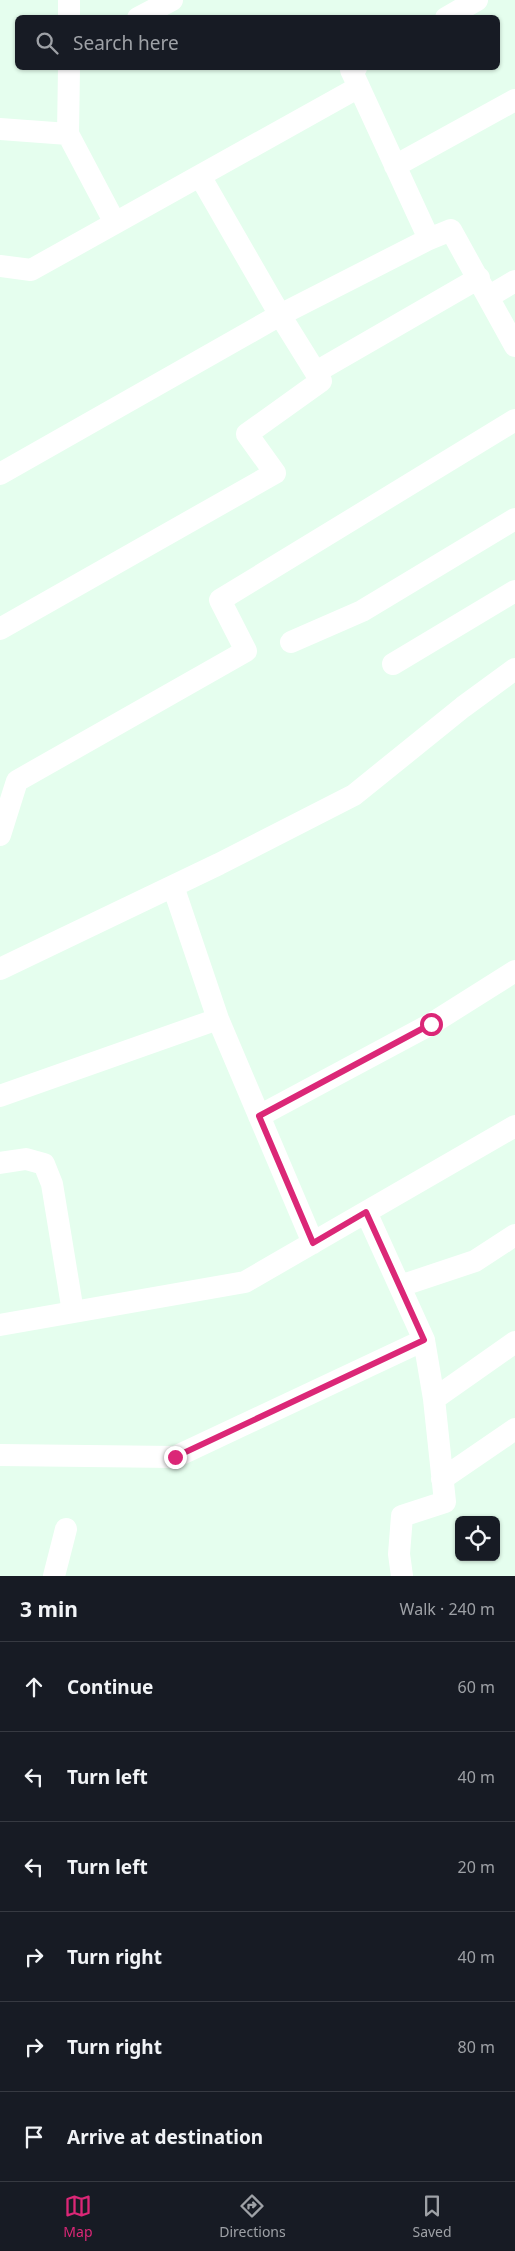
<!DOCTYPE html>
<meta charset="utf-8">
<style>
:root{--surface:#171b24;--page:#242831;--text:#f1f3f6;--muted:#9ea1a6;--line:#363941;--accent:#db2777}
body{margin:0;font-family:"Noto Sans",sans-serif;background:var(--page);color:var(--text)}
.controls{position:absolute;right:15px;bottom:15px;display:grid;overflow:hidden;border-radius:8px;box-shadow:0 1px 4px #0004}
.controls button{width:45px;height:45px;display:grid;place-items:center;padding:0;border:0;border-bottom:1px solid var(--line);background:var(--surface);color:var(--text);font:25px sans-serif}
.stop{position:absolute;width:15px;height:15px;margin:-11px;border:4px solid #db2777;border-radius:50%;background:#fff}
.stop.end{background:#db2777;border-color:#fff;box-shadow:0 1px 5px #0008}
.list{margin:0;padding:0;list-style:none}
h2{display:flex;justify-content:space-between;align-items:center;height:65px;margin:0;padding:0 20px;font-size:21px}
h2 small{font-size:16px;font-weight:400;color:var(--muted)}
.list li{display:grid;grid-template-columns:32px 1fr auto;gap:15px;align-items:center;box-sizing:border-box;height:90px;padding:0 20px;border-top:1px solid var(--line)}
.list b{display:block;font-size:19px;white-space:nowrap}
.list em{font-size:16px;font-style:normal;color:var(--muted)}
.icon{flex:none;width:28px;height:28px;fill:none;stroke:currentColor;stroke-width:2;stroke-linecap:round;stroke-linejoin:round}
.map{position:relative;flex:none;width:515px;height:1576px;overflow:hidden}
.search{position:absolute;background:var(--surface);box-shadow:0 1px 4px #0004;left:15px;right:15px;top:15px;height:55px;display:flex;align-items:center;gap:12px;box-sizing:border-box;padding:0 18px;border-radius:8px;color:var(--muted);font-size:19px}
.sheet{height:605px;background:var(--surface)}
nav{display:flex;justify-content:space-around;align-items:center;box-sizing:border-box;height:70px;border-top:1px solid var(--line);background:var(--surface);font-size:14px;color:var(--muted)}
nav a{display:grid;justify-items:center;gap:2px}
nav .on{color:var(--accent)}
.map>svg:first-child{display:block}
</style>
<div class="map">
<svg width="515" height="1576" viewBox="0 0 515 1576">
<rect width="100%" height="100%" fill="#e5feee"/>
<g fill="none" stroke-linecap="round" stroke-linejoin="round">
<path stroke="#fff" stroke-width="22" d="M69 18V0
M138 18 172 0
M446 18 477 0
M69 68 68 134 115 223
M359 87 429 239 451 230 515 346
M0 129 68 134
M395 166 515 100
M0 266 31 270 359 87 351 70 356 68
M488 297 515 281
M316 372 479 278
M0 474 280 315 429 239
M0 629 275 473 247 434 321 381 280 315 200 176
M291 642 362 611 515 519
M393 664 515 591
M0 835 17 781 246 651 220 600 515 420
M173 886 218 1019 313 1243
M0 969 219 864 354 795 463 707 515 669
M0 1096 218 1019
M259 1116 431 1024 515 971
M0 1163 26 1159 44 1164 52 1184 73 1312
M366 1212 424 1340 434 1399 445 1502 402 1516 399 1554 402 1576
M400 1286 475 1261 515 1235
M0 1325 245 1282 515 1126
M434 1399 515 1342
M0 1455 175 1457 424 1340
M442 1479 515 1429
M54 1576 66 1529"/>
</g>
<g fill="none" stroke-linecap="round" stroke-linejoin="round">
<path stroke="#db2777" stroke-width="6" d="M175 1457 424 1340 366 1212 313 1243 259 1116 431 1024"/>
</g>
</svg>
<div class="controls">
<button><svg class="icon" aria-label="locate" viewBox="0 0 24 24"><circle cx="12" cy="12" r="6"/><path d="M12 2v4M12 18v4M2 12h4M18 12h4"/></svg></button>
</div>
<div class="stop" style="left:431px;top:1024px"></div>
<div class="stop end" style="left:175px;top:1457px"></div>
<div class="search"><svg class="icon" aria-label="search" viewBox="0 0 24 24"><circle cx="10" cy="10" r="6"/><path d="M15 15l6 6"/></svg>Search here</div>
</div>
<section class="sheet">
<h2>3 min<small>Walk · 240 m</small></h2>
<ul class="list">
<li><svg class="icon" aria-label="ahead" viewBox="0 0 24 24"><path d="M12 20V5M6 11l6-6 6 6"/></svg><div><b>Continue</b></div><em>60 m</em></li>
<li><svg class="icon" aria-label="left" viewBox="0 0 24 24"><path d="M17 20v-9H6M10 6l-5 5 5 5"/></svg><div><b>Turn left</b></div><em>40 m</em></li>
<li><svg class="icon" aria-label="left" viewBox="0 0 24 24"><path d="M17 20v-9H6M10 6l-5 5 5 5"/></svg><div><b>Turn left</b></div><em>20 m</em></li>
<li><svg class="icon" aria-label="right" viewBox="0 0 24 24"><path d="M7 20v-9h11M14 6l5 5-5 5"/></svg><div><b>Turn right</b></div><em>40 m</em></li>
<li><svg class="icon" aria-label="right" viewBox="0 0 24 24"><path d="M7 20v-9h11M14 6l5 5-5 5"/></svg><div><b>Turn right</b></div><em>80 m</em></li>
<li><svg class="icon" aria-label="arrive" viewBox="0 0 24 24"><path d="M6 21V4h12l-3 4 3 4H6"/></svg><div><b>Arrive at destination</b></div></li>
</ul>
</section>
<nav>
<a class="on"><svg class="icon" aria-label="map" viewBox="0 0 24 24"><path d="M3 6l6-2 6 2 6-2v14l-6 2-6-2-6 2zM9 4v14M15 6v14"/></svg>Map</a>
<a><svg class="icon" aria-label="directions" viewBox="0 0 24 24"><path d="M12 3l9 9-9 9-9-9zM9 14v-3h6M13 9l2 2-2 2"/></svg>Directions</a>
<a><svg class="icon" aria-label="saved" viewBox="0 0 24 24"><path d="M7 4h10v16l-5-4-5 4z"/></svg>Saved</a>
</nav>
